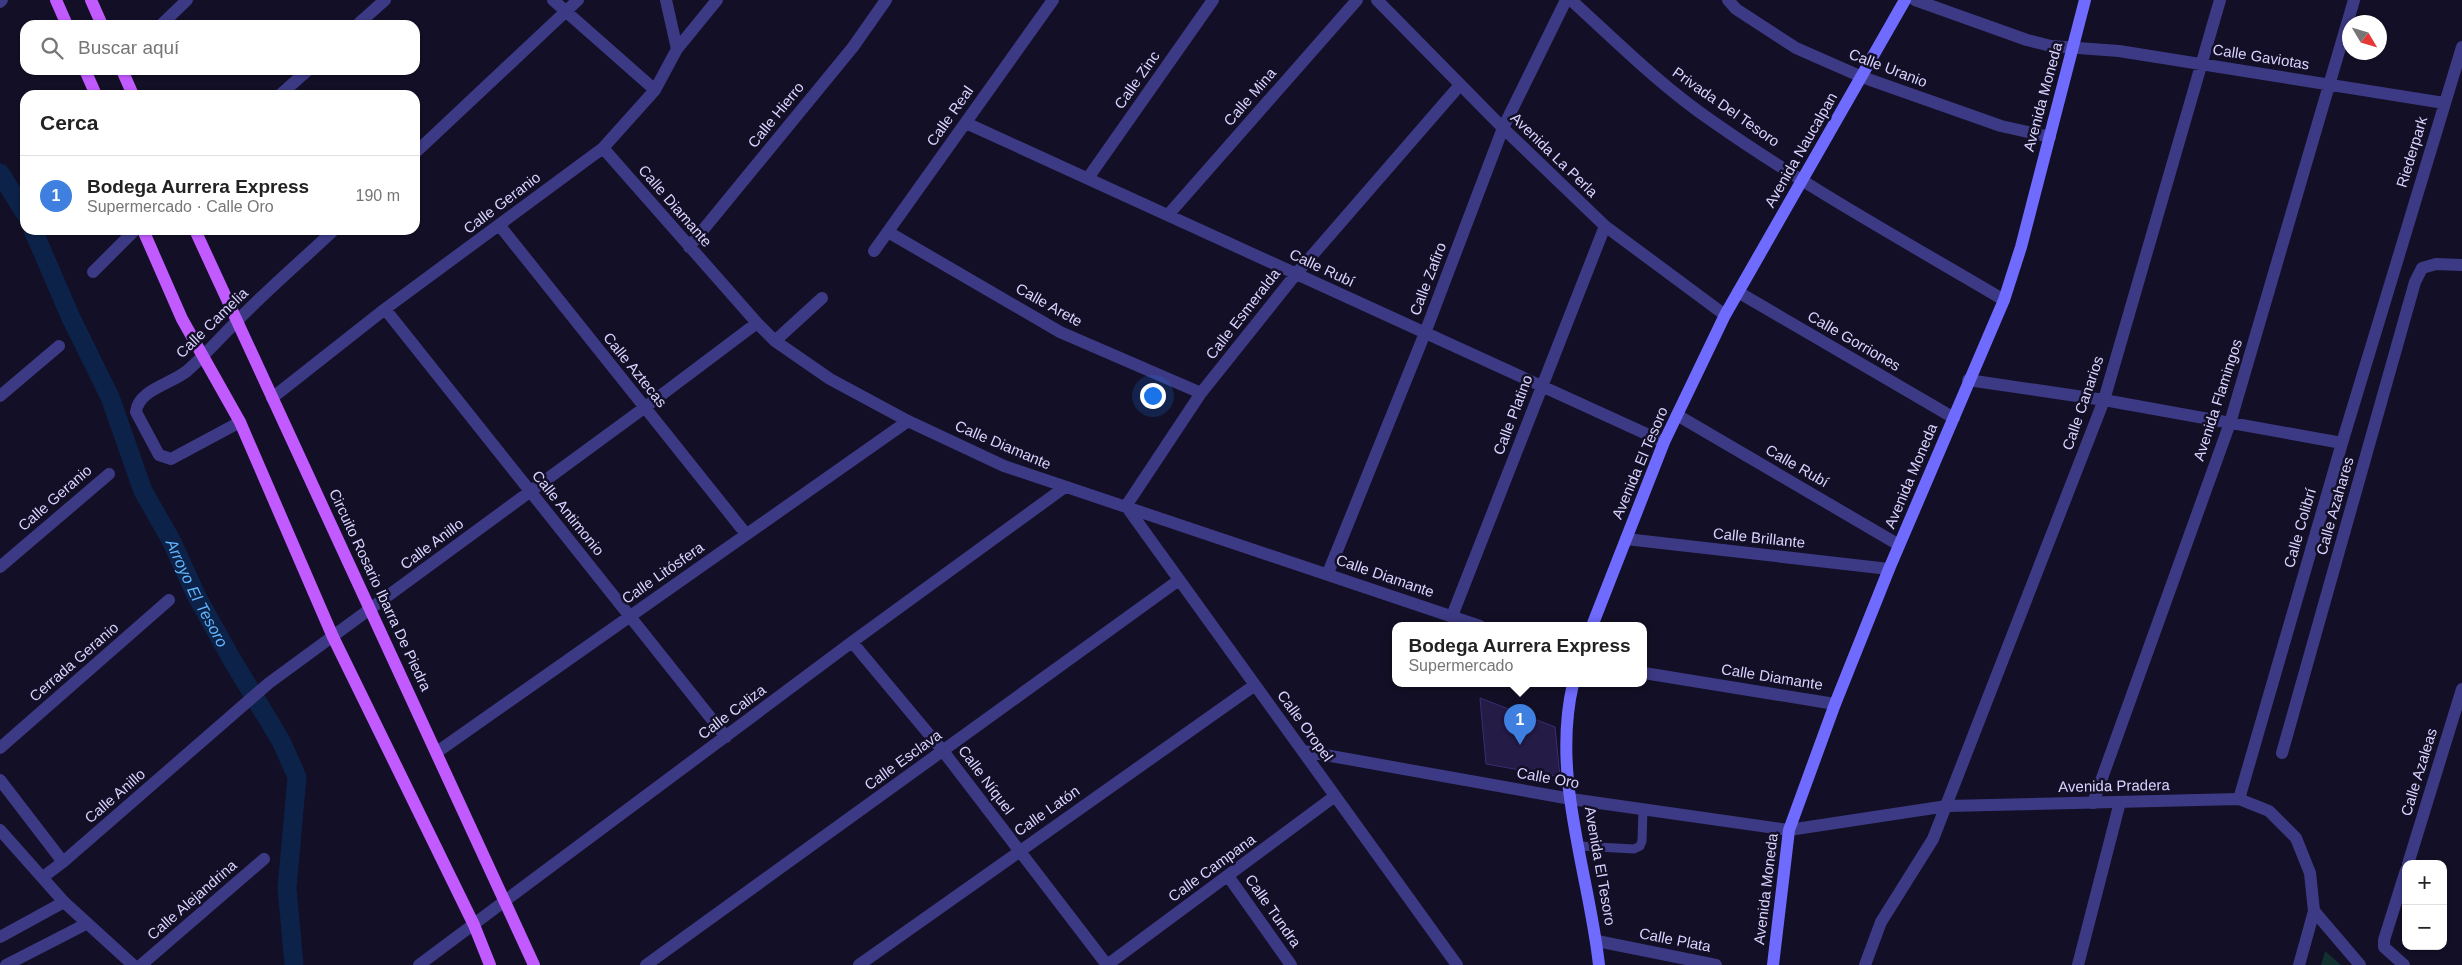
<!DOCTYPE html>
<html lang="es">
<meta charset="utf-8">
<style>
:root{--surface:#fff;--page:#f2f2f2;--text:#222;--muted:#767676;--line:#e0e0e0;--accent:#137a85}
body{margin:0;font-family:Helvetica,sans-serif;background:var(--page);color:var(--text)}
.controls{position:absolute;right:15px;bottom:15px;display:grid;overflow:hidden;border-radius:10px;box-shadow:0 1px 4px #0004}
.controls button{width:45px;height:45px;display:grid;place-items:center;padding:0;border:0;border-bottom:1px solid var(--line);background:var(--surface);color:var(--text);font:25px sans-serif}
.compass{position:absolute;left:2342px;top:15px;width:45px;height:45px;border-radius:50%;background:var(--surface);box-shadow:0 1px 4px #0004;rotate:128deg}
.you{position:absolute;left:1152px;top:395px;width:18px;height:18px;margin:-12px;border:4px solid #fff;border-radius:50%;background:#1a73e8;box-shadow:0 0 0 8px #1a73e833}
.badge{display:grid;place-items:center;width:32px;height:32px;border-radius:50%;background:var(--accent);color:#fff;font-size:16px;font-weight:700}
.pin{position:absolute;translate:-50% -41px;filter:drop-shadow(0 1px 2px #0008)}
.pin::after{content:'';position:absolute;top:26px;width:18px;height:15px;background:inherit;clip-path:polygon(0 0,100% 0,50% 100%)}
.popup{position:absolute;left:1392px;top:622px;width:255px;height:65px;box-sizing:border-box;display:grid;place-content:center;border-radius:10px;background:var(--surface);filter:drop-shadow(0 1px 4px #0005);font-size:16px;white-space:nowrap;color:var(--muted)}
.popup b{font-size:19px;color:var(--text)}
.popup::after{content:'';position:absolute;left:50%;top:100%;margin-left:-10px;border:10px solid transparent;border-top-color:var(--surface)}
.list{margin:0;padding:0;list-style:none}
h2{display:flex;justify-content:space-between;align-items:center;height:65px;margin:0;padding:0 20px;font-size:21px}
h2 small{font-size:16px;font-weight:400;color:var(--muted)}
.list li{display:grid;grid-template-columns:32px 1fr auto;gap:15px;align-items:center;box-sizing:border-box;height:80px;padding:0 20px;border-top:1px solid var(--line)}
.list b{display:block;font-size:19px;white-space:nowrap}
.list p{margin:0;font-size:16px;white-space:nowrap;color:var(--muted)}
.list em{font-size:16px;font-style:normal;color:var(--muted)}
.icon{flex:none;width:28px;height:28px;fill:none;stroke:currentColor;stroke-width:2;stroke-linecap:round;stroke-linejoin:round}
.map{position:relative;flex:none;width:2462px;height:965px;overflow:hidden}
.search{position:absolute;background:var(--surface);box-shadow:0 1px 4px #0004;left:20px;top:20px;width:400px;height:55px;display:flex;align-items:center;gap:12px;box-sizing:border-box;padding:0 18px;border-radius:15px;color:var(--muted);font-size:19px}
.panel{position:absolute;background:var(--surface);box-shadow:0 1px 4px #0004;left:20px;top:90px;width:400px;height:145px;border-radius:15px}
.map>svg:first-child{display:block}
</style>
<div class="map">
<svg width="2462" height="965" viewBox="0 0 2462 965">
<rect width="100%" height="100%" fill="#130f26"/>
<path fill="#12302f" d="M2325 951 2341 965H2321Z"/>
<g fill="none" stroke-linecap="round" stroke-linejoin="round">
<g stroke="#0c2248" stroke-width="19">
<path d="M0 173 25 213"/>
<path id="s1" d="M33 230 71 318 110 397 143 491 171 540 196 595 231 658 281 741 297 777 287 888 294 965"/>
</g>
</g>
<path fill="#241b47" stroke="#3b2d73" d="M1480 698 1555 727 1560 777 1486 764Z"/>
<g fill="none" stroke-linecap="round" stroke-linejoin="round">
<path stroke="#3d3a85" stroke-width="9" d="M1580 846 1634 849 1640 846 1642 841 1643 809"/>
<path stroke="#3d3a85" stroke-width="12" d="M553 0 655 90
M666 0 677 49
M1571 0C1617 42 1661 86 1712 121 1806 187 1906 242 2004 300
M1728 0 1736 9 1796 48 1862 77 2001 126 2050 137
M1915 0 2027 40 2051 46 2119 51 2444 103
M0 2 2 0
M161 25 187 0
M357 25 385 0
M280 95 308 70
M966 123 1664 442
M603 148 757 323 775 341 830 379 908 421 1004 466 1480 626
M415 153 578 0
M1088 178 1213 0
M1168 215 1357 0
M500 226 746 534
M888 232 1060 332 1201 393
M689 247 853 47 886 0
M874 251 1053 0
M93 272 135 230
M1738 292 1954 418
M385 309 726 737
M775 341 822 298
M1968 380 2104 400 2342 443
M0 396 59 346
M272 398 385 309 603 148 655 90 677 49 717 0
M1677 415 1899 545
M240 422 171 459 159 455 136 412C138 390 171 384 187 371 204 356 219 339 236 322 267 290 301 261 334 230
M1626 539 1889 569
M0 567 109 474
M1328 573 1425 333 1503 128 1566 0
M1452 616 1605 226
M852 642 943 751 1107 965
M1644 673 1835 704
M0 748 169 600
M1303 751 1571 799
M437 752 908 421
M2282 753 2415 282 2422 268 2436 264 2462 265
M0 780 63 862
M2239 799 2342 443 2462 47
M2093 803 2230 423 2354 0
M2408 864 2462 689
M1228 876 1291 965
M43 877 63 862 269 683 644 408 757 323
M2314 911 2360 965
M0 937 64 902
M1597 941 1716 965
M6 965 86 924
M141 965 264 859
M419 965 852 642 1065 487
M646 965 1179 580
M859 965 1255 685
M1107 965 1335 796
M1457 965 1126 506 1201 393 1296 274 1460 85
M1865 965 1881 922 1933 839 2104 400 2220 0
M2078 965 2120 802
M2299 965 2314 911
M2404 965 2384 947V940L2406 870"/>
<path stroke="#3d3a85" stroke-width="12" d="M1377 0 1503 128 1605 226 1725 315
M1571 799 1789 830 1947 806 2239 799 2269 811 2296 838 2310 873 2314 911
M0 830 64 902 133 965"/>
<path stroke="#6f6bff" stroke-width="12" d="M1592 626 1664 442 1725 315 1905 0
M1573 684C1551 777 1589 873 1599 965
M1773 965 1789 830 1835 704 1889 569 2004 300 2021 247 2085 0"/>
<path stroke="#c25bff" stroke-width="12" d="M56 0 67 25
M91 0 102 25
M85 70 96 95
M122 70 133 95
M143 230 182 319 240 422 333 637 474 925 490 965
M195 230 534 965"/>
</g>
<g text-anchor="middle" stroke-width="5" stroke-linejoin="round" paint-order="stroke">
<g font-size="15" fill="#d9d4ff" stroke="#130f26">
<text transform="translate(2261 57) rotate(9)" y="5">Calle Gaviotas</text>
<text transform="translate(1888 68) rotate(21)" y="5">Calle Uranio</text>
<text transform="translate(1137 80) rotate(-55)" y="5">Calle Zinc</text>
<text transform="translate(1250 97) rotate(-49)" y="5">Calle Mina</text>
<text transform="translate(2043 97) rotate(-75)" y="5">Avenida Moneda</text>
<text transform="translate(1726 107) rotate(35)" y="5">Privada Del Tesoro</text>
<text transform="translate(776 115) rotate(-51)" y="5">Calle Hierro</text>
<text transform="translate(950 116) rotate(-55)" y="5">Calle Real</text>
<text transform="translate(1801 150) rotate(-60)" y="5">Avenida Naucalpan</text>
<text transform="translate(2412 152) rotate(-73)" y="5">Riederpark</text>
<text transform="translate(1554 155) rotate(44)" y="5">Avenida La Perla</text>
<text transform="translate(502 203) rotate(-37)" y="5">Calle Geranio</text>
<text transform="translate(675 206) rotate(49)" y="5">Calle Diamante</text>
<text transform="translate(1322 268) rotate(25)" y="5">Calle Rubí</text>
<text transform="translate(1428 279) rotate(-69)" y="5">Calle Zafiro</text>
<text transform="translate(1049 305) rotate(29)" y="5">Calle Arete</text>
<text transform="translate(1243 314) rotate(-52)" y="5">Calle Esmeralda</text>
<text transform="translate(212 323) rotate(-44)" y="5">Calle Camelia</text>
<text transform="translate(1854 341) rotate(30)" y="5">Calle Gorriones</text>
<text transform="translate(635 370) rotate(51)" y="5">Calle Aztecas</text>
<text transform="translate(2218 400) rotate(-72)" y="5">Avenida Flamingos</text>
<text transform="translate(2083 403) rotate(-71)" y="5">Calle Canarios</text>
<text transform="translate(1513 415) rotate(-69)" y="5">Calle Platino</text>
<text transform="translate(1003 445) rotate(23)" y="5">Calle Diamante</text>
<text transform="translate(1640 463) rotate(-67)" y="5">Avenida El Tesoro</text>
<text transform="translate(1797 466) rotate(30)" y="5">Calle Rubí</text>
<text transform="translate(1911 476) rotate(-67)" y="5">Avenida Moneda</text>
<text transform="translate(55 498) rotate(-41)" y="5">Calle Geranio</text>
<text transform="translate(2335 506) rotate(-74)" y="5">Calle Azahares</text>
<text transform="translate(568 513) rotate(51)" y="5">Calle Antimonio</text>
<text transform="translate(2300 528) rotate(-74)" y="5">Calle Colibrí</text>
<text transform="translate(1759 538) rotate(6)" y="5">Calle Brillante</text>
<text transform="translate(432 544) rotate(-37)" y="5">Calle Anillo</text>
<text transform="translate(663 573) rotate(-35)" y="5">Calle Litósfera</text>
<text transform="translate(1385 576) rotate(19)" y="5">Calle Diamante</text>
<text transform="translate(380 590) rotate(65)" y="5">Circuito Rosario Ibarra De Piedra</text>
<text transform="translate(74 662) rotate(-41)" y="5">Cerrada Geranio</text>
<text transform="translate(1772 677) rotate(9)" y="5">Calle Diamante</text>
<text transform="translate(732 712) rotate(-37)" y="5">Calle Caliza</text>
<text transform="translate(1305 726) rotate(54)" y="5">Calle Oropel</text>
<text transform="translate(903 760) rotate(-36)" y="5">Calle Esclava</text>
<text transform="translate(2419 772) rotate(-73)" y="5">Calle Azaleas</text>
<text transform="translate(1548 778) rotate(10)" y="5">Calle Oro</text>
<text transform="translate(986 780) rotate(53)" y="5">Calle Níquel</text>
<text transform="translate(2114 786) rotate(-1)" y="5">Avenida Pradera</text>
<text transform="translate(115 796) rotate(-41)" y="5">Calle Anillo</text>
<text transform="translate(1047 811) rotate(-35)" y="5">Calle Latón</text>
<text transform="translate(1600 866) rotate(80)" y="5">Avenida El Tesoro</text>
<text transform="translate(1212 868) rotate(-36)" y="5">Calle Campana</text>
<text transform="translate(1766 889) rotate(-83)" y="5">Avenida Moneda</text>
<text transform="translate(192 900) rotate(-41)" y="5">Calle Alejandrina</text>
<text transform="translate(1273 911) rotate(55)" y="5">Calle Tundra</text>
<text transform="translate(1675 940) rotate(11)" y="5">Calle Plata</text>
</g>
<g font-size="16" font-style="italic" fill="#62b6ff" stroke="#130f26">
<text dy="6" stroke="none"><textPath href="#s1" startOffset="399">Arroyo El Tesoro</textPath></text>
</g>
</g>
</svg>
<div class="controls">
<button>+</button>
<button>−</button>
</div>
<svg class="compass" viewBox="-18 -18 36 36"><path d="M0-13l5 13h-10z" fill="#e53935"/><path d="M0 13l5-13h-10z" fill="#767676"/></svg>
<div class="you"></div>
<div class="pin badge" style="left:1520px;top:745px;background:#3f7fe0">1</div>
<div class="popup"><b>Bodega Aurrera Express</b>Supermercado</div>
<div class="search"><svg class="icon" aria-label="search" viewBox="0 0 24 24"><circle cx="10" cy="10" r="6"/><path d="M15 15l6 6"/></svg>Buscar aquí</div>
<section class="panel">
<h2>Cerca<small></small></h2>
<ul class="list">
<li><span class="badge" style="background:#3f7fe0">1</span><div><b>Bodega Aurrera Express</b><p>Supermercado · Calle Oro</p></div><em>190 m</em></li>
</ul>
</section>
</div>
